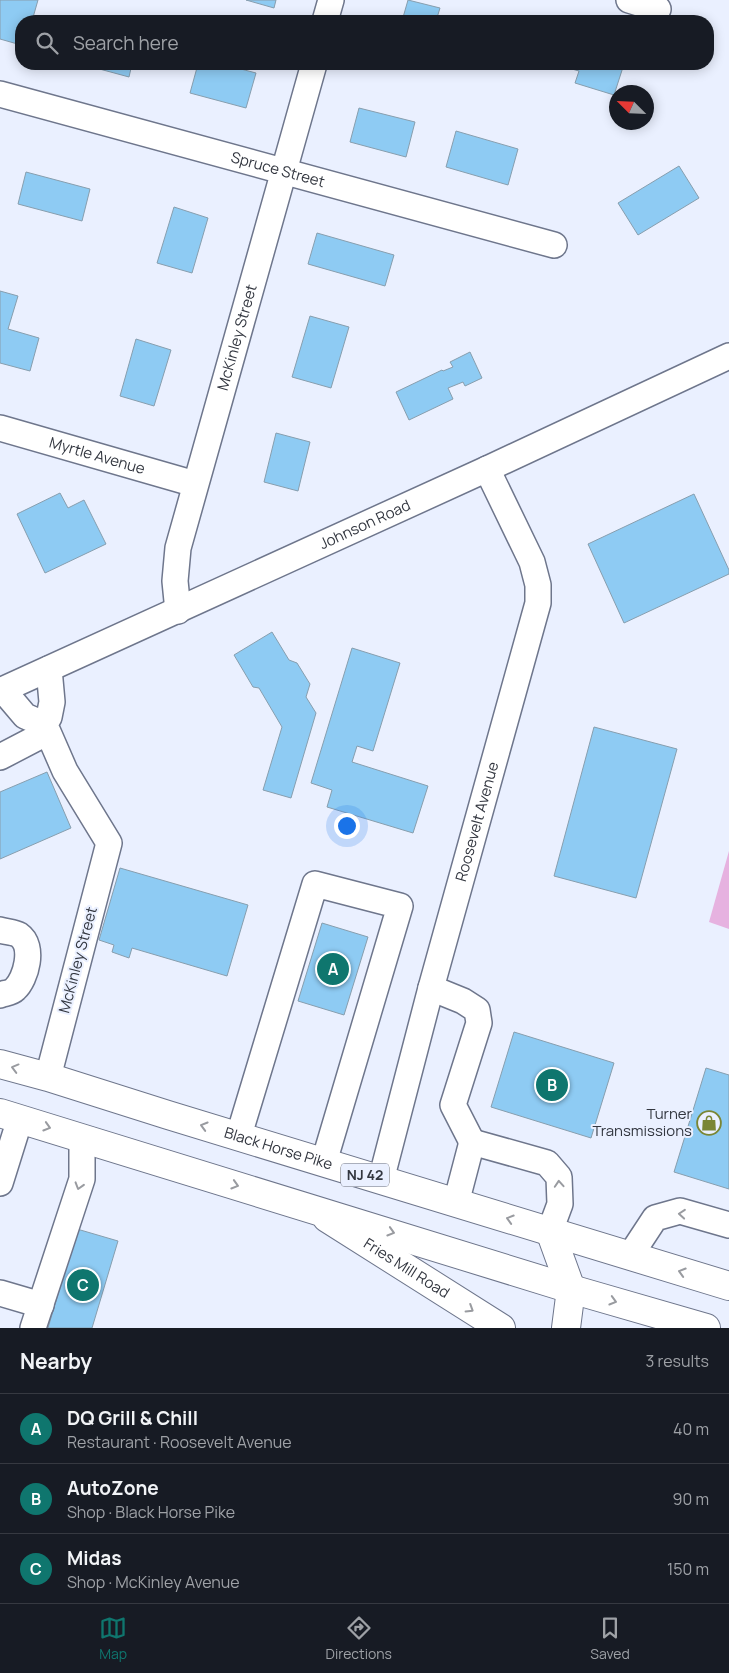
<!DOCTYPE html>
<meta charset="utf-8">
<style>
:root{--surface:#171b24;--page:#242831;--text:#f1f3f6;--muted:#9ea1a6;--line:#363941;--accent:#0f766e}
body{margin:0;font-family:Manrope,sans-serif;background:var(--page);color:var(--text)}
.compass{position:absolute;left:609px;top:85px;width:45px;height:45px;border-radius:50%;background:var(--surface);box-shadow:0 2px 12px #0003;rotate:294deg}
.you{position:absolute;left:346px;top:825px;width:18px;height:18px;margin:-12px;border:4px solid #fff;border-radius:50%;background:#1a73e8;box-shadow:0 0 0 8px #1a73e833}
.badge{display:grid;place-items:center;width:32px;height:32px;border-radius:50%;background:var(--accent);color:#fff;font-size:16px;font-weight:700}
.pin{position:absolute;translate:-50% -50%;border:2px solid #fff;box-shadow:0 1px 5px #0006}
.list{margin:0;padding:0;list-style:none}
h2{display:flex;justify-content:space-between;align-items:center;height:65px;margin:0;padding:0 20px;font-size:21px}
h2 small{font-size:16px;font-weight:400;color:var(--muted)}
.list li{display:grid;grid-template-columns:32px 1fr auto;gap:15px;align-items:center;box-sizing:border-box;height:70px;padding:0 20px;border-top:1px solid var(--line)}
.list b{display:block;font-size:19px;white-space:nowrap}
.list p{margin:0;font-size:16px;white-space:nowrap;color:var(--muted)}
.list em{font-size:16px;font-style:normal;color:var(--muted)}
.icon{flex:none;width:28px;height:28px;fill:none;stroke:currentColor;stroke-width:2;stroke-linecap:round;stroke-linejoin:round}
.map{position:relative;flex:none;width:729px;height:1328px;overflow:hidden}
.search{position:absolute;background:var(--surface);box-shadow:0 2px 12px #0003;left:15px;right:15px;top:15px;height:55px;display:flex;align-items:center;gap:12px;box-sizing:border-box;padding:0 18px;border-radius:20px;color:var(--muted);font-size:19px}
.sheet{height:275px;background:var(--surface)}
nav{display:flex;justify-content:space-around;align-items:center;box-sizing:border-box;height:70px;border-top:1px solid var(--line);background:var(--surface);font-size:14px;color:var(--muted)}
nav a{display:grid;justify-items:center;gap:2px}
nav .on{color:var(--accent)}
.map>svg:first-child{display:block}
</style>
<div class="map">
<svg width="729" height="1328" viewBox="0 0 729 1328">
<rect width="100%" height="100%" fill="#eaf0ff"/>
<path fill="#e6b2e0" d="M729 851V929L709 922Z"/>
<path fill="#8ecbf3" stroke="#879eae" d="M0 0H38L32 21H21V45L0 39Z
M246 0H276L274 8Z
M408 0 440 8 436 21H402Z
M81 64H132L129 77Z
M198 64H222L256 73 246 108 190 93Z
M554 64H624L614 95 575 83 579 71Z
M359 108 415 122 406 157 350 142Z
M456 131 518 149 508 185 446 167Z
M679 166 699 198 638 235 618 203Z
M26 172 90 189 82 221 18 204Z
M174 207 208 218 192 273 157 263Z
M317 233 394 255 385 286 308 264Z
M0 291 18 296 8 329 39 338 30 371 0 363Z
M310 316 349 327 331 388 292 377Z
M136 339 171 350 154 406 120 396Z
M470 352 482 378 465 386 463 382 448 388 453 399 409 420 396 392 442 370 443 371 453 367 450 362Z
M276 433 310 442 298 491 264 482Z
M60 493 68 508 84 500 106 544 45 573 17 514Z
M694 494 729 570V574L624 623 588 544Z
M272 632 289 660 297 663 310 684 306 697 316 713 291 798 263 790 282 727 259 688 253 687 234 655Z
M352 648 400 663 373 751 357 746 352 762 428 786 413 833 327 807 332 790 311 783Z
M594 727 677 749 636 898 554 876Z
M47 772 71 828 0 859V792Z
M120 868 248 905 227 976 132 948 129 958 112 952 114 945 99 940Z
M322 923 368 937 344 1015 298 1001Z
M514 1032 614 1063 591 1138 491 1107Z
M706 1068 729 1075V1189L674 1172Z
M77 1229 118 1241 92 1328H48Z"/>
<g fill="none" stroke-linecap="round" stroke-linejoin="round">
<g stroke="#6e768c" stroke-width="28">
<g id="minor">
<path d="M629 0 658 9"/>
<path d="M325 21 331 0"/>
<path id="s1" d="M0 94 554 245"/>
<path id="s2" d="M0 428 195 484"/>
<path id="s3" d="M178 611 175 581 178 548 314 64"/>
<path d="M3 690 25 716 39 722 49 717 52 702 49 669"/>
<path id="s4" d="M0 691 487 469 729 356"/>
<path d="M0 757 48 732 65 771 109 843 48 1077"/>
<path d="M0 930C6 932 14 932 19 935 35 946 26 979 15 989 11 993 5 993 0 995"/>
<path d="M431 988 463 1001 477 1010 479 1023 453 1105 472 1142"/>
<path d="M239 1135 315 884 400 906 324 1162"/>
<path id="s5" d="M381 1180 431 988 538 603V585L532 562 487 469"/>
<path d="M0 1183 20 1119"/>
<path d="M456 1203 472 1142 547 1163 559 1177 560 1204 550 1231"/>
<path d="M630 1256 655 1218 680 1211 729 1225"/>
<path d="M0 1293 41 1305"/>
<path d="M33 1328 82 1179V1138"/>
</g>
</g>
<g stroke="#6e768c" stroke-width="30">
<g id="major">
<path id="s6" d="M327 1218 501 1328"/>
<path d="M550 1231 571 1289 566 1328"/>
</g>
</g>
<g stroke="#6e768c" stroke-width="30">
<g id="highway">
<path id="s7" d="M0 1064 48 1077 168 1115 729 1286"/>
<path d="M0 1113 571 1289 706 1328"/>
</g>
</g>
<use href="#minor" stroke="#fff" stroke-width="25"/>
<use href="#major" stroke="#fff" stroke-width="28"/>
<use href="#highway" stroke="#fff" stroke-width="28"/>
</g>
<defs><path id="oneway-chevron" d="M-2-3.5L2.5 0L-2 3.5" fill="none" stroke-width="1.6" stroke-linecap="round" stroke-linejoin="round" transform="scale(1.25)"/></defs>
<g stroke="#999ba0">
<use href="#oneway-chevron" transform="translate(15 1068) rotate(-165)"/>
<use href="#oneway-chevron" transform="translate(204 1126) rotate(-164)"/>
<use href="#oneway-chevron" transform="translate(47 1127) rotate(17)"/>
<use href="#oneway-chevron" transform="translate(559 1184) rotate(-94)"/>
<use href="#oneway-chevron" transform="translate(235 1185) rotate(17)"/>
<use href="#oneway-chevron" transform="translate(79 1186) rotate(107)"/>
<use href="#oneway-chevron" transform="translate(682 1214) rotate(-175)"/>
<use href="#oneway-chevron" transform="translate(510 1219) rotate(-163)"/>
<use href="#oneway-chevron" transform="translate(391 1232) rotate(17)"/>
<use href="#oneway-chevron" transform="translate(682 1272) rotate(-163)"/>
<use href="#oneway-chevron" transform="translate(613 1301) rotate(16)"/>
<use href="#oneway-chevron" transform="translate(470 1309) rotate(32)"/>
</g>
<defs>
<g id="shop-ring" transform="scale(1.25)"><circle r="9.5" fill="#eaf0ff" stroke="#7a8634" stroke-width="1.5"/><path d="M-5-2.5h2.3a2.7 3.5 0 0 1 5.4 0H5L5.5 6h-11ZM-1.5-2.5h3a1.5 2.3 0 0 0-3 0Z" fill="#7a8634"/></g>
</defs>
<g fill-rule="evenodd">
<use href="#shop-ring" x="709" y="1123"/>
</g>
<g text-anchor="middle" stroke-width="4" stroke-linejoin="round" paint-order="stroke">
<rect fill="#eaf0ff" stroke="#6a6e79" stroke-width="1" x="341" y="1163.5" width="48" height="23" rx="4"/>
<g font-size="14" font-weight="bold" fill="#333740">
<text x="365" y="1180">NJ 42</text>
</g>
<g font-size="15" fill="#333740" stroke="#eaf0ff">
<text dy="5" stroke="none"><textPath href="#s1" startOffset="288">Spruce Street</textPath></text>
<text dy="5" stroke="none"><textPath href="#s3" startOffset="282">McKinley Street</textPath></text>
<text dy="5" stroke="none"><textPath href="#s2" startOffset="101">Myrtle Avenue</textPath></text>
<text dy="5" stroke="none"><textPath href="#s4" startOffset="401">Johnson Road</textPath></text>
<text dy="5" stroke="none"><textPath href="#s5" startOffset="371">Roosevelt Avenue</textPath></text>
<text transform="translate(78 960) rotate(-75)" y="5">McKinley Street</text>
<text dy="5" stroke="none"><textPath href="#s7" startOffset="291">Black Horse Pike</textPath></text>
<text dy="5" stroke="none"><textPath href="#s6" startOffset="94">Fries Mill Road</textPath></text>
</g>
<g font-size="15" fill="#333740" stroke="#eaf0ff" text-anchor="end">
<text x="692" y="1119">Turner<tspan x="692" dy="17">Transmissions</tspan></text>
</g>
</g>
</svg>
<svg class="compass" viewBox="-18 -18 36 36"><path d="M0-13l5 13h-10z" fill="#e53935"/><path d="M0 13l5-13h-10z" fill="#9ea1a6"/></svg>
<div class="you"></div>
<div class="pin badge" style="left:333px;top:969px">A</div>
<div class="pin badge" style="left:552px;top:1085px">B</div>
<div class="pin badge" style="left:83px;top:1285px">C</div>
<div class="search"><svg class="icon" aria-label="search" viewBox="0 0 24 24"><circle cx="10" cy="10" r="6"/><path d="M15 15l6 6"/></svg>Search here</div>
</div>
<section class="sheet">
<h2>Nearby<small>3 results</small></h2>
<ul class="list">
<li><span class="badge">A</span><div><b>DQ Grill &amp; Chill</b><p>Restaurant · Roosevelt Avenue</p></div><em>40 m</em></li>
<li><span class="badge">B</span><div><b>AutoZone</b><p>Shop · Black Horse Pike</p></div><em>90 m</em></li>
<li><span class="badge">C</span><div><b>Midas</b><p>Shop · McKinley Avenue</p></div><em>150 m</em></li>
</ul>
</section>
<nav>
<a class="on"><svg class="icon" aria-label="map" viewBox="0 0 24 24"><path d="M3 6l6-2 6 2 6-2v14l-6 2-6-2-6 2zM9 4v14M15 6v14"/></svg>Map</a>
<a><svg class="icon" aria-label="directions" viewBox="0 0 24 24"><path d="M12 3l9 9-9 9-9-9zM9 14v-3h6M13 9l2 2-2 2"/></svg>Directions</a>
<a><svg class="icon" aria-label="saved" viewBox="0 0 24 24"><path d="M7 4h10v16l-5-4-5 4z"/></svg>Saved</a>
</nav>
